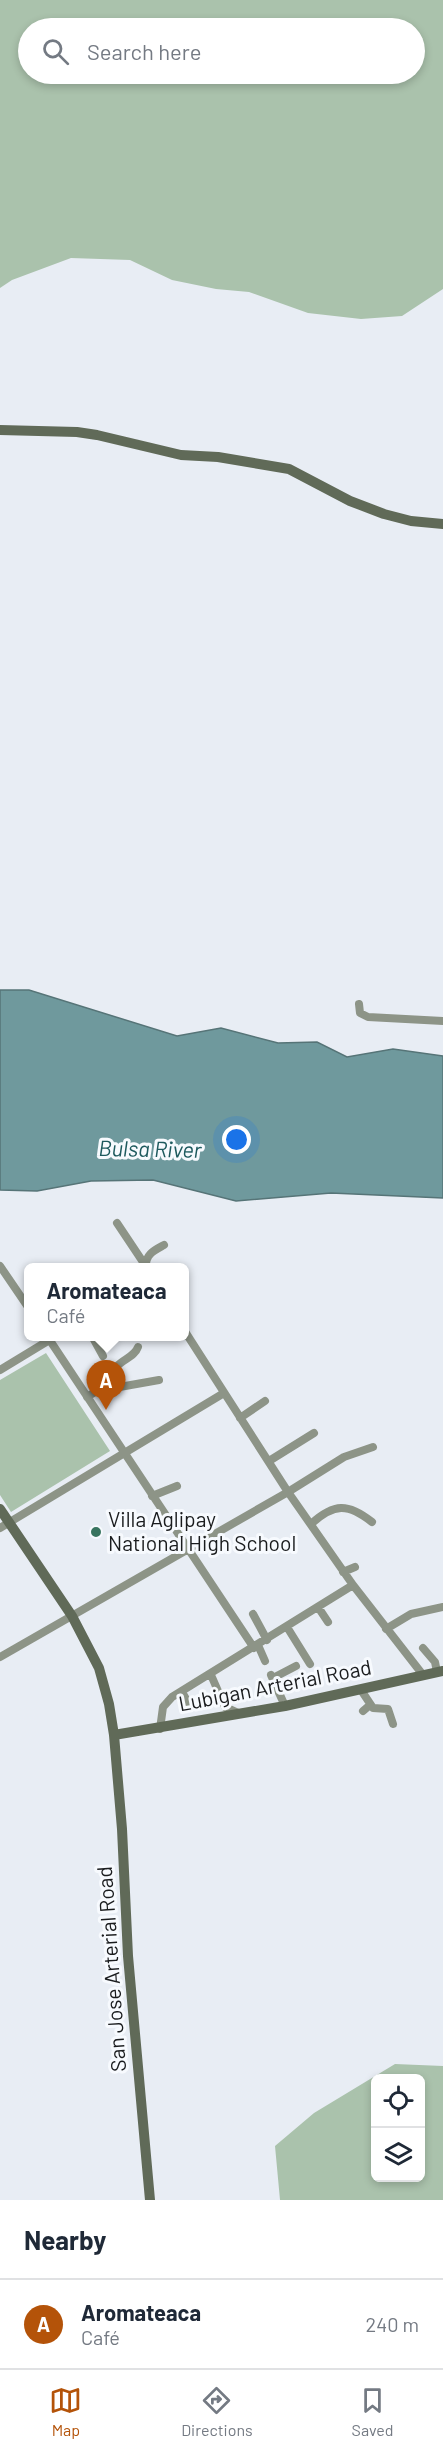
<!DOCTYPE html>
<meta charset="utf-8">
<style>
:root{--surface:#fff;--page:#f2f2f3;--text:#1f2937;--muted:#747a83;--line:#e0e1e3;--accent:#b45309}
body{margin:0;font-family:Barlow,sans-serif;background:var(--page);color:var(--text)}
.controls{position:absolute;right:18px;bottom:18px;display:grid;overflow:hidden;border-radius:9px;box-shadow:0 3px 9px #0003}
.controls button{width:54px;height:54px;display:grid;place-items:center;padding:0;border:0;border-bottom:2px solid var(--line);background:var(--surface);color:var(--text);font:30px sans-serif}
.you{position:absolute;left:237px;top:1140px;width:21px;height:21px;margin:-15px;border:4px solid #fff;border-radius:50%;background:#1a73e8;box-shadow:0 0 0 9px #1a73e833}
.badge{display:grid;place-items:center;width:39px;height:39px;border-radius:50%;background:var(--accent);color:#fff;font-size:20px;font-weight:700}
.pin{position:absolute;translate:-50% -50px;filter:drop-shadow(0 2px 3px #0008)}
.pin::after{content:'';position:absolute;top:32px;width:21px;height:18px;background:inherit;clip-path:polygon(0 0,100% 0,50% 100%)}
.popup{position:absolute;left:24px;top:1263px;width:165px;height:78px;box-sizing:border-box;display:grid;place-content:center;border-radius:9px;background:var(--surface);filter:drop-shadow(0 2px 4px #0005);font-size:20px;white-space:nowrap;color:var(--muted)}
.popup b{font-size:22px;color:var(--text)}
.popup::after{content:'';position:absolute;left:50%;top:100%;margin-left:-12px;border:12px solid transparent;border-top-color:var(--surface)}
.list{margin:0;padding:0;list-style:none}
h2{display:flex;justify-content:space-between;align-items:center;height:78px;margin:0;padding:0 24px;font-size:26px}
h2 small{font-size:20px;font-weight:400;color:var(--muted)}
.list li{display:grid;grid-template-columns:39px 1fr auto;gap:18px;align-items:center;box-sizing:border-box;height:90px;padding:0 24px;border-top:2px solid var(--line)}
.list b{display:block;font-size:22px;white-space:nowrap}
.list p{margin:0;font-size:20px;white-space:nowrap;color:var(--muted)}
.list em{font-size:20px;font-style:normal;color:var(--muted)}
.icon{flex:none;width:33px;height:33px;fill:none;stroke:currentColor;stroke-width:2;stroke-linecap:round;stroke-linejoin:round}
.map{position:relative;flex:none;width:443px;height:2200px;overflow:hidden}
.search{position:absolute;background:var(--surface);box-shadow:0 3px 9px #0003;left:18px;right:18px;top:18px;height:66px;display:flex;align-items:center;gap:15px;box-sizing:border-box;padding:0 21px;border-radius:33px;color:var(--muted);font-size:22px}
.sheet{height:168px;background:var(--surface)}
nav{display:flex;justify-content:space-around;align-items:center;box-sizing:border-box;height:84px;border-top:2px solid var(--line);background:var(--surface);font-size:16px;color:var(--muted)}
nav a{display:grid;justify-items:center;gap:3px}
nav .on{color:var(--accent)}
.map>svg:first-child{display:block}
</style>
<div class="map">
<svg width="443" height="2200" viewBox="0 0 443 2200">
<rect width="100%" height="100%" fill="#e8edf4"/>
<path fill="#aac2ac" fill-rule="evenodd" d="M0 0H443V289L402 316 361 319 308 313 249 292 216 289 172 280 130 260 71 258 12 280 0 288ZM28 28H414V74H28Z
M46 1353 110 1451 11 1512 0 1495V1380Z
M395 2064 443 2066V2200H280L275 2146 314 2113ZM420 2078V2178H376V2078Z"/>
<path fill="#6f999d" stroke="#567477" stroke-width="1.5" d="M0 990H29L177 1036 221 1028 278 1043 317 1042 347 1057 393 1049 443 1056V1198L331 1193 236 1201 153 1180 91 1181 37 1191 0 1190Z"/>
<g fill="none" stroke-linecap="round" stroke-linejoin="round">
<path stroke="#8d9487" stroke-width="8" d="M359 1004 360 1013 368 1017 443 1021
M117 1223 145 1265
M0 1266 28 1307
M146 1267C145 1254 155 1250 164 1245
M47 1336 254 1648
M92 1336 103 1356
M0 1370 56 1336
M97 1391 159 1380
M87 1397C103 1388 106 1379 117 1366 124 1359 135 1356 138 1347
M240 1418 265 1401
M269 1461 314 1433
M152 1496 177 1486
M311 1524C334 1503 348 1503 372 1522
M0 1528 224 1393
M343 1572 355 1567
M353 1585 423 1675
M318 1607 328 1622
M253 1614 267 1640
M287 1627 310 1664
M386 1629 411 1614 443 1607
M258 1645 265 1661
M423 1648 435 1662 437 1672
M0 1657 288 1492 344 1457 373 1447
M211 1675 225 1707 238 1713
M271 1675 285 1706
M273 1678 296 1666
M361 1690 373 1708 388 1709 393 1724
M182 1692 190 1706
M363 1711 370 1705
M160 1729 163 1707 172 1697 353 1585 288 1492 184 1330"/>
<path stroke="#606a58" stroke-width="10" d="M0 430 77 432 97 435 181 455 218 457 289 469 350 501 384 514 411 521 443 524
M0 1509 72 1616 99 1668 109 1704 114 1735 122 1829 128 1956 150 2200
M114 1735 285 1706 443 1671"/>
</g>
<circle fill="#38745f" stroke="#f7fafe" stroke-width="2" cx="96" cy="1532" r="6"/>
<g text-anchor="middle" stroke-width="6" stroke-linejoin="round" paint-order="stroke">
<g font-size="21" fill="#1a1c1e" stroke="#f7fafe" text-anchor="start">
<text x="108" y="1527">Villa Aglipay<tspan x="108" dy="24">National High School</tspan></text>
</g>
<g font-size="21" fill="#1a1c1e" stroke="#f7fafe">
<text transform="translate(275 1686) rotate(-11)" y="7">Lubigan Arterial Road</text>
<text transform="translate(112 1969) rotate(-94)" y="7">San Jose Arterial Road</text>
</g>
<g font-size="22" font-style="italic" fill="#1e5a5e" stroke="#f7fafe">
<text transform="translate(150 1149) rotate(1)" y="8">Bulsa River</text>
</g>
</g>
</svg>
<div class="controls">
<button><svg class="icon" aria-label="locate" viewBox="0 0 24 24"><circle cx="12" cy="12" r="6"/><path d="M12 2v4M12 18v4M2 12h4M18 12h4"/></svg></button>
<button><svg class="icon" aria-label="layers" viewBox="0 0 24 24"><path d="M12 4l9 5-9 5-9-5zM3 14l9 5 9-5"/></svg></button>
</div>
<div class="you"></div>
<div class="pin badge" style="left:106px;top:1410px">A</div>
<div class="popup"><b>Aromateaca</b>Café</div>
<div class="search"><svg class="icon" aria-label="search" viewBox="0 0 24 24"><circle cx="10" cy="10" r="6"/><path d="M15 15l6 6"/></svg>Search here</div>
</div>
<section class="sheet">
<h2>Nearby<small></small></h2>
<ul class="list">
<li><span class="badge">A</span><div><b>Aromateaca</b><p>Café</p></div><em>240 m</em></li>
</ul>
</section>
<nav>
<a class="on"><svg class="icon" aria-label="map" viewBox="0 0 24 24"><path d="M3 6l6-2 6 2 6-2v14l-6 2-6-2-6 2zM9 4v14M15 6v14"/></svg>Map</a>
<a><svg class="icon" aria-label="directions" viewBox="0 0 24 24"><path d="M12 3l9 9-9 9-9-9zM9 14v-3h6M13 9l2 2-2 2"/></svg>Directions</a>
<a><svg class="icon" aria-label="saved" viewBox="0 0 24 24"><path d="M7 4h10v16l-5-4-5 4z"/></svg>Saved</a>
</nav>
